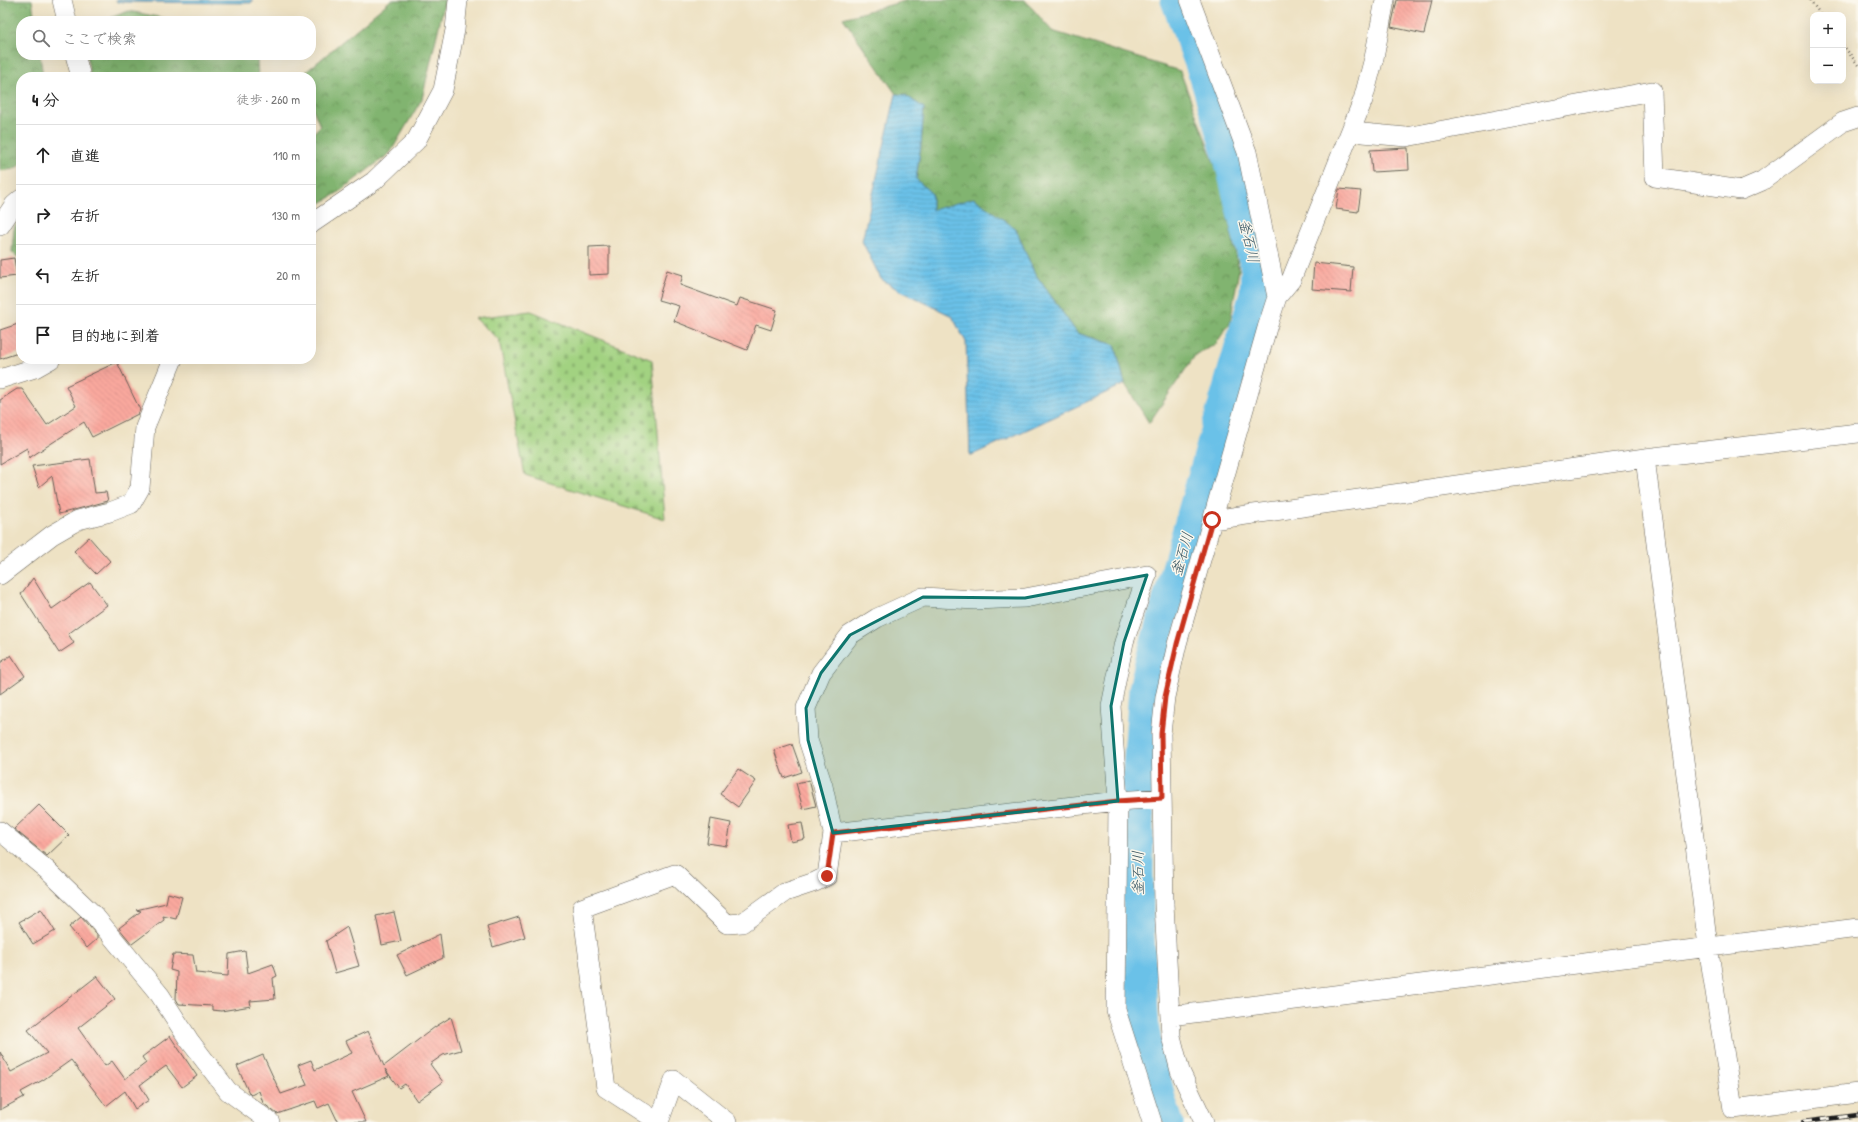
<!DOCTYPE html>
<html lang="ja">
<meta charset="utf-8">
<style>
:root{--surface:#fff;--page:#f6f6f6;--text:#222;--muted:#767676;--line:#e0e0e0}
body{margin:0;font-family:"Patrick Hand","Klee One",sans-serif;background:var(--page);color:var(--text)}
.controls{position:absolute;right:12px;top:12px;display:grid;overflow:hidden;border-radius:8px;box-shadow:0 4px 16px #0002}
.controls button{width:36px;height:36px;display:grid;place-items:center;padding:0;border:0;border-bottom:1px solid var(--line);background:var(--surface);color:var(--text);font:20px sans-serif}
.stop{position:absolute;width:12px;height:12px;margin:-9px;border:3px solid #c8321e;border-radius:50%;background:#fff}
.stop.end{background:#c8321e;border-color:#fff;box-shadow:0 1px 4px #0008}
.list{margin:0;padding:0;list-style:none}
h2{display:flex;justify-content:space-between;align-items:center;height:52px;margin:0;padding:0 16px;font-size:17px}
h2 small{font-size:13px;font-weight:400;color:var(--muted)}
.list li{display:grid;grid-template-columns:26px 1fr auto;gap:12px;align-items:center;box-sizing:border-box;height:60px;padding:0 16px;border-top:1px solid var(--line)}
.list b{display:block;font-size:15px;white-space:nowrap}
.list em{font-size:13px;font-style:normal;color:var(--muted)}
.icon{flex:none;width:22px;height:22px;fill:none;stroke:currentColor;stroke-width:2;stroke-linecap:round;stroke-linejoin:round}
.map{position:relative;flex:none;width:1858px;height:1122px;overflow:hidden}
.search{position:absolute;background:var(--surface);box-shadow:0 4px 16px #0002;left:16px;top:16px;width:300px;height:44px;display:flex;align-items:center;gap:10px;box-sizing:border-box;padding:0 14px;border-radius:16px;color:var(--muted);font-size:15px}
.panel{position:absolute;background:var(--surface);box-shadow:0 4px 16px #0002;left:16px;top:72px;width:300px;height:292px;border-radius:16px}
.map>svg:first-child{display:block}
</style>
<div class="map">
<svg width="1858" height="1122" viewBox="0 0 1858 1122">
<defs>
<pattern id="forest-crowns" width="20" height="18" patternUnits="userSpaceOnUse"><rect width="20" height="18" fill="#81b46f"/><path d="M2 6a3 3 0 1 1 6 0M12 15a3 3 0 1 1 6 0" fill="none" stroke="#69925a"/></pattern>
<pattern id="cemetery-stones" width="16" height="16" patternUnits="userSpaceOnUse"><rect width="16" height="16" fill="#a2d281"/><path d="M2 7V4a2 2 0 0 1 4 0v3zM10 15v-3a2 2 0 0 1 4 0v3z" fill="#8bb46f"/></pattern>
<pattern id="water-rules" width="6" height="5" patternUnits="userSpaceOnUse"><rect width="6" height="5" fill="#6bc1e8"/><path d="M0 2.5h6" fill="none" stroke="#5ca5c6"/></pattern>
<pattern id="building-back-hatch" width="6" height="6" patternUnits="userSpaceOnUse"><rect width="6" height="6" fill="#faa89e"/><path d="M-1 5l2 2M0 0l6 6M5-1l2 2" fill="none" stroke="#d69088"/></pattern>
</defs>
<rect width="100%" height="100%" fill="#fbf7ec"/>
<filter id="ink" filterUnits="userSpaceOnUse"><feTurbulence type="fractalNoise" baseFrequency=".025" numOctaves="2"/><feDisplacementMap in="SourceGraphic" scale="8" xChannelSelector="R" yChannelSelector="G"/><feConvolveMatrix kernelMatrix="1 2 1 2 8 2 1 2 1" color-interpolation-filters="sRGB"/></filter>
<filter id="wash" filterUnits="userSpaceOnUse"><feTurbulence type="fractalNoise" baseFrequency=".012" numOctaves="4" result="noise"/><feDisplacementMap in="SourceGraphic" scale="16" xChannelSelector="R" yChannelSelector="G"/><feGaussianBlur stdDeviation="0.9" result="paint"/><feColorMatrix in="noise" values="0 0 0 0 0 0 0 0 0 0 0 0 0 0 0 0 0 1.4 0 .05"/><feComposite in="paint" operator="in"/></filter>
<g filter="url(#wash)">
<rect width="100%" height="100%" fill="#eee2c4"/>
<path fill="url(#forest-crowns)" stroke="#4e6846" d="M0 0H32L35 21H21V55H40L43 77H21V164L14 169 0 171Z
M391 0H445L422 99 390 153 336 194 311 209V136L320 126 311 104V77H300Z
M908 0H1025L1052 31 1180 71 1219 176 1239 269 1230 323 1215 345 1196 354 1149 423 1125 384 1115 345 1077 333 1034 272 1016 229 932 210V194L916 180 921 145 924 108 905 95 896 94 843 18Z
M129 11 178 21H108L112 17Z
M87 55H265L257 60 258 77H90Z
M21 218V260L12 252 14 227Z"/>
<path fill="url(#cemetery-stones)" stroke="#5f774e" d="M531 311 652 360 665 519 525 475 499 340 475 318Z"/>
<path fill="url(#water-rules)" stroke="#446e82" d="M116 0H253L251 3 117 2Z
M896 94 905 95 924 108 921 145 916 179 932 194V210L974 198 1016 229 1034 272 1077 333 1115 345 1125 384 970 456 966 342 952 316 897 289 881 279 862 241Z"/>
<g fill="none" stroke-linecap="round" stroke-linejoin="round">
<path stroke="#6bc1e8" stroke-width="31" d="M1168 1122 1161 1102 1144 1031 1138 914V770L1144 689 1150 663 1255 294 1256 268 1228 154 1204 74 1176 0"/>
</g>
<g id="blocks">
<path fill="url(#building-back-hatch)" d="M1397 0H1432L1424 34 1391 27Z
M1408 148 1409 170 1372 172 1370 150Z
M1339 189 1361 191 1358 212 1336 209Z
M609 246V274L589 275V247Z
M14 258 17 276 0 278V260Z
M1314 263 1353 267 1351 292 1312 289Z
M667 270 683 275 680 285 737 306 740 298 777 310 771 330 756 325 747 350 674 321 679 306 658 300Z
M21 323V352L0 359V330Z
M117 362 140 410 138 414 92 437 84 422 29 458 27 448 0 464V400L17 389H22L47 425 76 406 66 386Z
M90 459 95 493 106 492 108 501 59 514 52 476 39 487 32 466Z
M89 537 110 561 96 574 74 551Z
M33 578 52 609 90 582 107 605 68 634 74 643 59 653 21 594Z
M11 655 25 676 0 694V663Z
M792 744 802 772 784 778 774 750Z
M738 769 756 781 738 807 720 794Z
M809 780 816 806 803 809 796 783Z
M39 805 69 835 47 856 14 829Z
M711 819 731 823 727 846 707 843Z
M802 823 805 839 791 842 788 825Z
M168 893 182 897 176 919 163 916 164 920 132 944 119 928 141 911 136 910 166 903Z
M41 909 55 931 33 944 19 922Z
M394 912 401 941 382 945 376 916Z
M81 917 97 935V939L87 948 69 927Z
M519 917 525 937 493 947 487 927Z
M347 927 359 966 335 973 326 941Z
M440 934 443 958 407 975 397 955Z
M245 951 248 973 273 964 277 976 273 978 275 999 250 1001 251 1006 221 1011 212 1010V1006L179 1004 176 999 177 972 170 970 173 954 193 955 196 973 228 976 229 954Z
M97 976 115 999 78 1028 105 1066 112 1061 125 1079 146 1063 142 1057 170 1036 197 1076 182 1087 166 1066 140 1085 149 1100 135 1109 125 1091 106 1106 71 1060 43 1080 21 1092 24 1097 0 1110V1052L11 1072 47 1053 28 1030Z
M451 1017 461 1050 443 1055 430 1064 443 1082 417 1101 405 1084 399 1088 385 1069 389 1076 352 1092 366 1122H338L329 1103 318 1108 315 1101 277 1114 263 1103 259 1091 251 1095 249 1093 237 1066 263 1055 281 1094 307 1085 298 1065 311 1060 315 1070 352 1053 346 1041 368 1031 384 1066 435 1027Z"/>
</g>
</g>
<g filter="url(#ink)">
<use href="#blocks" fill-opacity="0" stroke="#666157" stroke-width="1"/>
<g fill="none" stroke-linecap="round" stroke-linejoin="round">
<g stroke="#666157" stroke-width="20">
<path id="street" d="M62 0 67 21
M1190 0 1247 152 1277 297
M75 55 81 77
M1352 130 1363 133 1406 137 1652 91 1655 177 1741 190 1762 181 1843 122 1858 117
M311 224 374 181 416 141 443 90 455 30 458 0
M0 226 14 205 21 199
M0 379 35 368 51 359
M1645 458 1708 946 1733 1109 1858 1093
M1212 520 1645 458 1858 433
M0 575 52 535 78 520 110 512 131 504 140 488 145 427 173 359
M0 831 47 870 94 915 160 995 189 1040 228 1091 270 1122
M833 833 1118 801 1162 798
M1170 1016 1858 928
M658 1122 606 1088 582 908 675 874 727 924 742 923 785 892 815 882 827 876 833 833 823 786 808 740 806 708 821 673 850 635 877 618 923 597 975 600 1025 598 1147 575 1124 642 1111 706 1118 801 1116 1010 1152 1122
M659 1122 674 1080 727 1122
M1204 1122 1180 1071 1171 1036 1164 904 1161 734 1165 697 1177 644 1267 328 1277 297 1291 280 1363 100 1374 58 1385 0"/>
</g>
<path stroke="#666157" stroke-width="2.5" stroke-dasharray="1 3" stroke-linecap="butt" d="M1810 0 1821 15
M1843 45 1858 65"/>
<use href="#street" stroke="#fff" stroke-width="19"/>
<g stroke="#1c1c1c" stroke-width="4.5">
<path id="rail" d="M1803 1122 1858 1115"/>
</g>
<use href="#rail" stroke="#fbf7ec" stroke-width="3" stroke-dasharray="9" stroke-linecap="butt"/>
</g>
</g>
<g fill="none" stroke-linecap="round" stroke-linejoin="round" filter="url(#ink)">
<path stroke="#c8321e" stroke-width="5" d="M827 876 833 833 1118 801 1162 798 1161 734 1165 697 1177 644 1212 520"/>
</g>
<path fill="#0f766e" fill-opacity="0.2" stroke="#0f766e" stroke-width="3" stroke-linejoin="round" d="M1147 575 1124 642 1111 706 1118 801 833 833 808 740 806 708 821 673 850 635 923 597 1025 598Z"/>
<g text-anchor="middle" stroke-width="3" stroke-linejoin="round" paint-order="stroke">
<g font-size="15" font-style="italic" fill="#385663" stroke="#fbf7ec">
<text transform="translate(1249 241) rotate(77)" y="5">釜石川</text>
<text transform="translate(1182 554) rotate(-74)" y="5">釜石川</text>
<text transform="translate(1138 873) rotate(-90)" y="5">釜石川</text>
</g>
</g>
</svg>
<div class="controls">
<button>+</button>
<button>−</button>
</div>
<div class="stop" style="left:1212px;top:520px"></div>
<div class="stop end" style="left:827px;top:876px"></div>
<div class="search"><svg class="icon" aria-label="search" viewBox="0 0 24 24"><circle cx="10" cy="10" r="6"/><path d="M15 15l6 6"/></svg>ここで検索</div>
<section class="panel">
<h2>4 分<small>徒歩 · 260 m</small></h2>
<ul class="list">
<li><svg class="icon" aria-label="ahead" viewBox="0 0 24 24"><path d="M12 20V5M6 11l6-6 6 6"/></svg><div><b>直進</b></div><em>110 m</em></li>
<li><svg class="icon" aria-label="right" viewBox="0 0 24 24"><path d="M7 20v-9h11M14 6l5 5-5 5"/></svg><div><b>右折</b></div><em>130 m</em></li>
<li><svg class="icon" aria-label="left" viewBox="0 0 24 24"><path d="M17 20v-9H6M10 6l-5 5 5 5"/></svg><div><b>左折</b></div><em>20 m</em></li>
<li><svg class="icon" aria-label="arrive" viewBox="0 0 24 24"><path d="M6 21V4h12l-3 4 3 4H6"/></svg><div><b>目的地に到着</b></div></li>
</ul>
</section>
</div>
